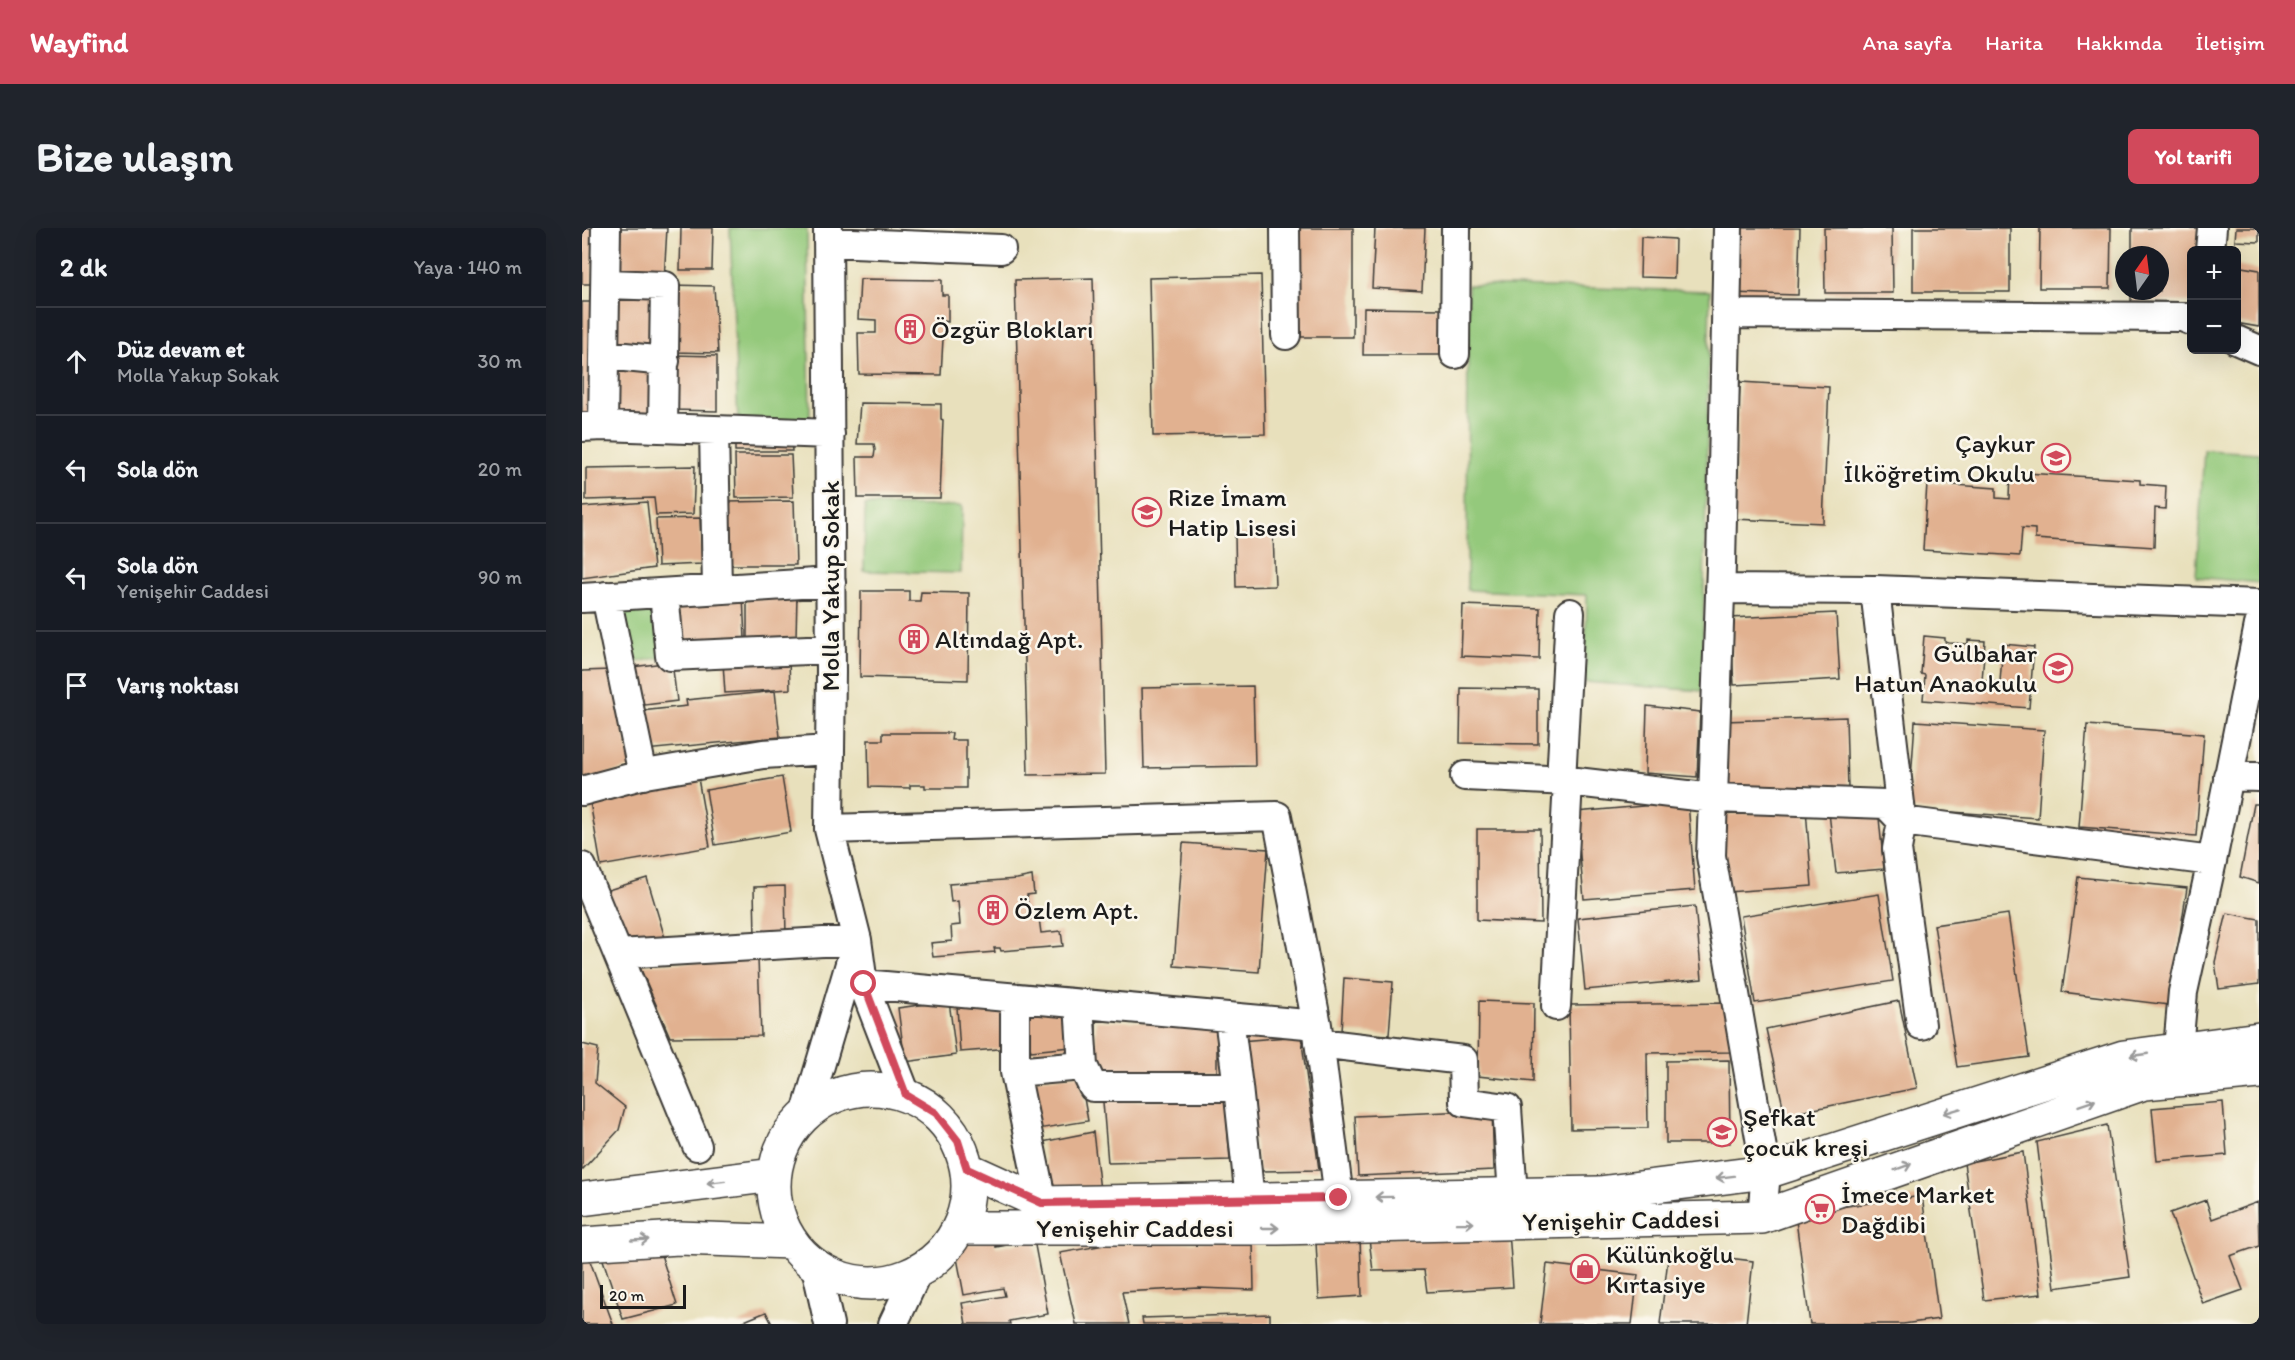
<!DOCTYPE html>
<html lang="tr">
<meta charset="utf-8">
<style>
:root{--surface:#171b24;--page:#20242c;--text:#f1f3f6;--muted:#9ea1a6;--line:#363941;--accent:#d1495b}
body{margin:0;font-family:Itim,sans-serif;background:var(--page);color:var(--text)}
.controls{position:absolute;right:18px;top:18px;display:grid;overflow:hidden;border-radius:9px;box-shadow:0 6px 24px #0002}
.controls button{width:54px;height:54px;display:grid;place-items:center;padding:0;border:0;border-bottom:2px solid var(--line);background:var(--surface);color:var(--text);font:30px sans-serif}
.compass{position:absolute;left:1533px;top:18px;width:54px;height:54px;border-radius:50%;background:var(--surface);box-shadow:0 6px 24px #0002;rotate:14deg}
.scale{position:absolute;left:18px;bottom:15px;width:86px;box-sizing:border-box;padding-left:6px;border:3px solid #1c1c1c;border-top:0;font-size:16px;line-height:21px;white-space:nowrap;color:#1c1c1c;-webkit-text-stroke:4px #fbf7ec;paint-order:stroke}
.stop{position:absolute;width:18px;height:18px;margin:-14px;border:4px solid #d1495b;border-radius:50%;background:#fff}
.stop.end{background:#d1495b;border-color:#fff;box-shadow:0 2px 6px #0008}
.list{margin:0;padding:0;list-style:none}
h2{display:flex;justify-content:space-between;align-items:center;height:78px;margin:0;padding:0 24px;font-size:26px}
h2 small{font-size:20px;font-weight:400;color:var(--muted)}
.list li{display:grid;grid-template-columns:39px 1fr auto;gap:18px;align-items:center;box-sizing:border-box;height:108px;padding:0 24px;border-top:2px solid var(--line)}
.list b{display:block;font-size:22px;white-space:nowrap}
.list p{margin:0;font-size:20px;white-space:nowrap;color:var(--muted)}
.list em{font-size:20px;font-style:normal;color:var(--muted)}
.icon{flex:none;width:33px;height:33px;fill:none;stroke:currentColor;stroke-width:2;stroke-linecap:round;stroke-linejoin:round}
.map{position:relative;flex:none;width:1677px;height:1096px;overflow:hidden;border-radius:9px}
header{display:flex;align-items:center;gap:36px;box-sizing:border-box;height:84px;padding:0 30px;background:var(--accent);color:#fff}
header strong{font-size:28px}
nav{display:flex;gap:33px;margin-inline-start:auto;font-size:21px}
.intro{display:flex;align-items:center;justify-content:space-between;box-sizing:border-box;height:144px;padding:0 36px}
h1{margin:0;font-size:42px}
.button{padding:15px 27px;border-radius:9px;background:var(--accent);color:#fff;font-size:21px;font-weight:700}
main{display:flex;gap:36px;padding:0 36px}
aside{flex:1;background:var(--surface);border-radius:9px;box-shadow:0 6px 24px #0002}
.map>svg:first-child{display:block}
</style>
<header>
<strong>Wayfind</strong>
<nav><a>Ana sayfa</a><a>Harita</a><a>Hakkında</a><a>İletişim</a></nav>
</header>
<div class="intro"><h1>Bize ulaşın</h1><a class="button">Yol tarifi</a></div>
<main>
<aside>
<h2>2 dk<small>Yaya · 140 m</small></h2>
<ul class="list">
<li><svg class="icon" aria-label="ahead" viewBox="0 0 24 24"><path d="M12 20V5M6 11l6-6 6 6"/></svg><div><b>Düz devam et</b><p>Molla Yakup Sokak</p></div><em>30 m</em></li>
<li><svg class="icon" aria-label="left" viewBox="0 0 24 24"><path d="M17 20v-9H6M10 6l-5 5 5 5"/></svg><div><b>Sola dön</b></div><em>20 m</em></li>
<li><svg class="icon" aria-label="left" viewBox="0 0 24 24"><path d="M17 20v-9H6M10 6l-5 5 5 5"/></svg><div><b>Sola dön</b><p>Yenişehir Caddesi</p></div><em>90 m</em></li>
<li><svg class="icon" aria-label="arrive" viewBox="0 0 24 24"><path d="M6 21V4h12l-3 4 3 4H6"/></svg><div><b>Varış noktası</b></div></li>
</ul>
</aside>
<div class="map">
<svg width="1677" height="1096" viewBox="0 0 1677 1096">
<rect width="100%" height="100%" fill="#fbf7ec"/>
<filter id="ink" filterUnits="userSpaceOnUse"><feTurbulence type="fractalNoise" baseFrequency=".0167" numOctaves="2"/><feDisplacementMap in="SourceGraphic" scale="12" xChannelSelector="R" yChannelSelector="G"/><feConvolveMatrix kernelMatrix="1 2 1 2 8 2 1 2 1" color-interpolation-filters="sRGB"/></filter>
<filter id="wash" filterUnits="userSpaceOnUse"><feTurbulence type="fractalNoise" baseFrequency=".008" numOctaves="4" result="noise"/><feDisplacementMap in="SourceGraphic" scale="24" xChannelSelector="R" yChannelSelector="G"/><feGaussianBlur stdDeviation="1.35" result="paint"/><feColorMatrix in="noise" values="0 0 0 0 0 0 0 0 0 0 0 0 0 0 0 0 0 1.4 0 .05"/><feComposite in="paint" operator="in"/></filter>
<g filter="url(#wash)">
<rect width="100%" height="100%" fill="#e8e0bc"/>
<path fill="#94c97b" stroke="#58724c" stroke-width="1.5" d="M148 0H225L228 196 156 195Z
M886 57 1128 63 1120 463 1003 454 1005 367 885 362Z
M1622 222 1677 225V355L1614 349Z
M283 277 380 278 379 345 282 343Z
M80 369 85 428 45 436 30 372Z"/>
<g id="blocks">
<path fill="#e1b190" d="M0 0H13L10 56H0Z
M35 0H85L82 52 32 49Z
M99 0H131L130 42H98Z
M714 0H771V109H714Z
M793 0H843L840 63 790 60Z
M1152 0H1218L1216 67 1150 65Z
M1242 0H1310L1311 65H1243Z
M1331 0H1428V64H1331Z
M1458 0H1529L1528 60H1457Z
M1550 0H1617V22H1610V74L1549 73V63H1578V27H1550Z
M1654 0H1677V14L1653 13Z
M1059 9 1093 11 1092 50 1058 49Z
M1654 38 1677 42V99L1654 95Z
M679 47 683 206 571 208 567 50Z
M511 50 523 546 446 547 433 52Z
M278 51 360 52V67H366V94L362 93 359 147 277 146 276 105H294V92L276 91Z
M89 57 132 58 136 125 91 124Z
M34 62 78 63 77 123 32 122Z
M0 74H18L17 187H0Z
M782 80 861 81V127H781Z
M90 127 135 128V183L90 182Z
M33 133 79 135 76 188 31 186Z
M1158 154 1247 159 1241 295 1152 291Z
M278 175 359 176V191L361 192 358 270H276L275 229H292L293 222 292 216H275Z
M153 208 209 209 210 223H153Z
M153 227H209L211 269 154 270Z
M113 238 111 286 74 287 72 270 4 272V240Z
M1428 244 1558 252V256L1584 258 1583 281 1573 280 1572 319 1453 311V301L1440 300 1438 328 1341 322 1345 255 1414 260V270L1427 271Z
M212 273 214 337H145L143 274Z
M65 274 72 340 0 350V279Z
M118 290 120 336 76 338 74 291Z
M691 305 693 358 654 359 653 306Z
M279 363H327V373H338L339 364 387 365 386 452 278 449Z
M161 367 163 412 96 415 94 369Z
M215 367 214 410 165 412V368Z
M881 377 958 380 957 431 879 428Z
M1254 385 1258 451 1152 457 1148 390Z
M1342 408 1363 410V414L1367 415 1386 416V412L1403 413 1400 453 1418 454 1421 416 1452 419 1447 480 1341 472 1343 447 1339 446Z
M207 432 208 461 143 465 141 435Z
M90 434 95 473 55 478 50 439Z
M30 442 50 539 0 553V443Z
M671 458 673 538 562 540 560 460Z
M879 460 956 461V516L878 515Z
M193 463 198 509 63 522 59 483 105 478 104 472Z
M1065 478 1118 484 1115 549 1063 545Z
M1264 489 1266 560 1144 564 1142 493Z
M1333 493 1462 502 1456 590 1327 581Z
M1505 497 1622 506 1614 608 1497 599Z
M301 505H370L369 512H384V560H343V557H328V560L287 559 286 512H301Z
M200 549 209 604 133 617 124 562Z
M116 550 128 619 19 638 7 568Z
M1106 574 1113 662 1002 671 994 584Z
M1672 576H1677V655L1658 649Z
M1296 580 1302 641 1254 645 1247 585Z
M1224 581 1230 658 1145 664 1139 587Z
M895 601H958L959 695 895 692Z
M601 615 686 621 677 744 592 738Z
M450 648 452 666 445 667 447 691 457 690 459 705 479 703 481 718 419 723 418 720H412L413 724 351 729 349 715 370 713 369 698 378 697 376 673 369 674 367 656 435 651Z
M1496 649 1605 660 1587 777 1480 764Z
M65 650 83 710 41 722 23 663Z
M203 658 204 709 173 710 172 659Z
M1297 666 1311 753 1173 775 1159 688Z
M1113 678 1120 751 1003 762 996 690Z
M1645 685 1677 691V756L1637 761 1633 734Z
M1426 686 1447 829 1375 839 1352 697Z
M176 731 179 808 88 809 57 737Z
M762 750 811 754 807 807 759 804Z
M367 773 374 827 323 834 316 780Z
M897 773 952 775 951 854 896 848Z
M1317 773 1335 860 1203 887 1184 801Z
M426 775 429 820 378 824 375 779Z
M1148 775 1149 824 1065 825 1066 900 989 901 987 777Z
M481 778 489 819 449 823 440 785Z
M514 793 635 795V846L514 845Z
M719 808 737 942 677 943 658 813Z
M0 816 16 820 13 855 43 879 37 902 0 942Z
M1147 832 1148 915H1084V833Z
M498 847 506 893 456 901 447 852Z
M643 869 648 932 526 935 521 874Z
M1641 874 1645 927 1575 933 1570 880Z
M910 882 912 942 776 948 773 888Z
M1525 897 1548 1049 1473 1060 1455 914Z
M511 904 518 962 469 966 460 914Z
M1441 924 1459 1066 1402 1072 1382 935Z
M1340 968 1357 1091 1321 1096H1228L1213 985Z
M1624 972 1630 991 1676 974 1677 1018 1648 1028 1661 1062 1621 1076 1588 985Z
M927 1003 931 1059 845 1064 842 1042 791 1043 787 1011Z
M778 1010 780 1068 737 1071 734 1014Z
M413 1011 414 1019 452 1012 466 1086 427 1093 428 1096H384L380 1075 423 1068 421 1060 382 1067 373 1019Z
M671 1013 672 1062 617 1060 540 1064 547 1096H494L478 1025 528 1016Z
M76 1017 95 1077 41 1091 20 1029Z
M0 1019H3L31 1096H0Z
M1087 1023 1171 1033 1164 1096H1078Z
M965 1036 1056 1047 1050 1096H958Z
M184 1084 190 1096H155Z
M688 1086V1096H561L560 1090Z"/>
</g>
</g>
<g filter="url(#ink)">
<use href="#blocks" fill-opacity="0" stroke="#3b3934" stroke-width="1.5"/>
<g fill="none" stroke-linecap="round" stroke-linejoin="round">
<g stroke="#3b3934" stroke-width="32">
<path id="minor" d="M246 0 249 444 247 601 275 712 281 756 324 867
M703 0 704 107
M1146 0 1139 337 1129 628 1184 944 1180 989
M246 14 419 21
M1628 22 1630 0
M24 56 83 58 81 200
M1144 86 1600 89 1610 93
M1654 112 1677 122
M873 126 874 0
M23 127 83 133
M21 198 24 0
M0 199 21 198 248 206
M132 202 135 361
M1138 361 1293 362 1677 376
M1293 362 1320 593 1315 621 1339 797
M82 365 88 428 249 421
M24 368 61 547
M0 370 249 354
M883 548 986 553 1131 570 1304 576 1320 593 1630 633
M1646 548 1677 549
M979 553 988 385
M0 563 63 546 181 526 248 522
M247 601 695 588 735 797
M0 639 115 918
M36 726 275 712 224 885
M281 756 735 797 757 970
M433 770V844L501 838 497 776
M974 778 986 553
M737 815 881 832 882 874 925 880 931 967
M1596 821 1601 764 1630 633 1677 397
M501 838 511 859H656L647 790
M433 844 460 975
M656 859 668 972
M234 1039 247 1096
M311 1096 336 1043"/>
</g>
<g stroke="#3b3934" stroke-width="36">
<path id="major" d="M192 958a97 97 0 1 1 194 0a97 97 0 1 1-194 0Z
M385 941 460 975 1017 965 1184 944 1542 829 1677 811
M0 971 192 947
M377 1000H696L1180 989 1562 855 1677 844
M0 1016 97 1010 209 1014"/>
</g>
<use href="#minor" stroke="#fff" stroke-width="28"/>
<use href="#major" stroke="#fff" stroke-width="33"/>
</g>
<defs><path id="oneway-shaft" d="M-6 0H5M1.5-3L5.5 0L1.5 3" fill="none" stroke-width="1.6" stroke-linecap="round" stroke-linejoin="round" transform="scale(1.5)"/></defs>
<g stroke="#999">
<use href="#oneway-shaft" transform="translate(1557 827) rotate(172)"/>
<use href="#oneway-shaft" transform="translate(1505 875) rotate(-19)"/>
<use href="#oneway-shaft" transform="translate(1370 883) rotate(163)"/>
<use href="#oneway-shaft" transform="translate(1321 939) rotate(-20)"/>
<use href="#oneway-shaft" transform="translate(1143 949) rotate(173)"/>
<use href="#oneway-shaft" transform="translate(134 954) rotate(173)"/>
<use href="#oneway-shaft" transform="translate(802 969) rotate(179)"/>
<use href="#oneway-shaft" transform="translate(883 995) rotate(-1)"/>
<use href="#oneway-shaft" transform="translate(688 1000)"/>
<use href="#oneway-shaft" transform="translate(58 1012) rotate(-3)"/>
</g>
</g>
<g fill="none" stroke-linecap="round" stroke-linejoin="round" filter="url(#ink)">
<path stroke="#d1495b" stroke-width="8" d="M282 756 324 867 354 885 376 913 385 941 460 975 757 970"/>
</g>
<defs>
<g id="building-ring" transform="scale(1.5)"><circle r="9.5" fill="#fbf7ec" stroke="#d1495b" stroke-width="1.5"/><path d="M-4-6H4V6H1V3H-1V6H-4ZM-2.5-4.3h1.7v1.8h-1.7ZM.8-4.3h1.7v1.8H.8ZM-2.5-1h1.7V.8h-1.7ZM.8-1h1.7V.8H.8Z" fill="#d1495b"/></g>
<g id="school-ring" transform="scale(1.5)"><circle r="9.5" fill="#fbf7ec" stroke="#d1495b" stroke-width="1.5"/><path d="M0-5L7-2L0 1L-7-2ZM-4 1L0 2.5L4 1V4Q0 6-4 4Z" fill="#d1495b"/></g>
<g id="supermarket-ring" transform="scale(1.5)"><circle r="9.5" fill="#fbf7ec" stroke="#d1495b" stroke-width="1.5"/><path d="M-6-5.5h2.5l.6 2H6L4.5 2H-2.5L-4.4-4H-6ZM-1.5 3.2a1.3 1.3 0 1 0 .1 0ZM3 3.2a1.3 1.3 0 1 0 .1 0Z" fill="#d1495b"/></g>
<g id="shop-ring" transform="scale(1.5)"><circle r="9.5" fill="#fbf7ec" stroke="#d1495b" stroke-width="1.5"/><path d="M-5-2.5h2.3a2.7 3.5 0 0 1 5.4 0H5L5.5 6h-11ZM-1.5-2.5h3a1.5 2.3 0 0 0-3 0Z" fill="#d1495b"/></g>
</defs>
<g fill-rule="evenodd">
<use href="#building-ring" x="328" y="101"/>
<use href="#school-ring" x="1474" y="230"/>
<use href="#school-ring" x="565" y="284"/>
<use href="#building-ring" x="332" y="411"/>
<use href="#school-ring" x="1476" y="440"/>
<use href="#building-ring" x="411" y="682"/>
<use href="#school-ring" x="1140" y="904"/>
<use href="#supermarket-ring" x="1238" y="981"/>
<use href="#shop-ring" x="1003" y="1041"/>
</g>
<g text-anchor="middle" stroke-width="5" stroke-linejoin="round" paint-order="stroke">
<g font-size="26" fill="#1c1c1c" stroke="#fbf7ec" text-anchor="start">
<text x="349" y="110">Özgür Blokları</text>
<text x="1453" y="224" text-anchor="end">Çaykur<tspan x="1453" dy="30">İlköğretim Okulu</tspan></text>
<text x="586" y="278">Rize İmam<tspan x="586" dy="30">Hatip Lisesi</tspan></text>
<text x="353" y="420">Altındağ Apt.</text>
<text x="1455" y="434" text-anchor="end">Gülbahar<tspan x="1455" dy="30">Hatun Anaokulu</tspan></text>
<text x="432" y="691">Özlem Apt.</text>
<text x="1161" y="898">Şefkat<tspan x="1161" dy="30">çocuk kreşi</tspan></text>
<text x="1259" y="975">İmece Market<tspan x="1259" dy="30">Dağdibi</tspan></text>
<text x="1024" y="1035">Külünkoğlu<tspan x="1024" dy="30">Kırtasiye</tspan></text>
</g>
<g font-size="26" fill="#1c1c1c" stroke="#fbf7ec">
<text transform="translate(248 358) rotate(-90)" y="9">Molla Yakup Sokak</text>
<text transform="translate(1039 992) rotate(-1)" y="9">Yenişehir Caddesi</text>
<text x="553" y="1009">Yenişehir Caddesi</text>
</g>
</g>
</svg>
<div class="controls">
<button>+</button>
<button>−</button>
</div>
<svg class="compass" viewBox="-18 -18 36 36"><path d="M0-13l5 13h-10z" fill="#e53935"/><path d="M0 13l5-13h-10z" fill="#9ea1a6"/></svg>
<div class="scale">20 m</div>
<div class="stop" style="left:282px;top:756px"></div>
<div class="stop end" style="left:757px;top:970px"></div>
</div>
</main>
